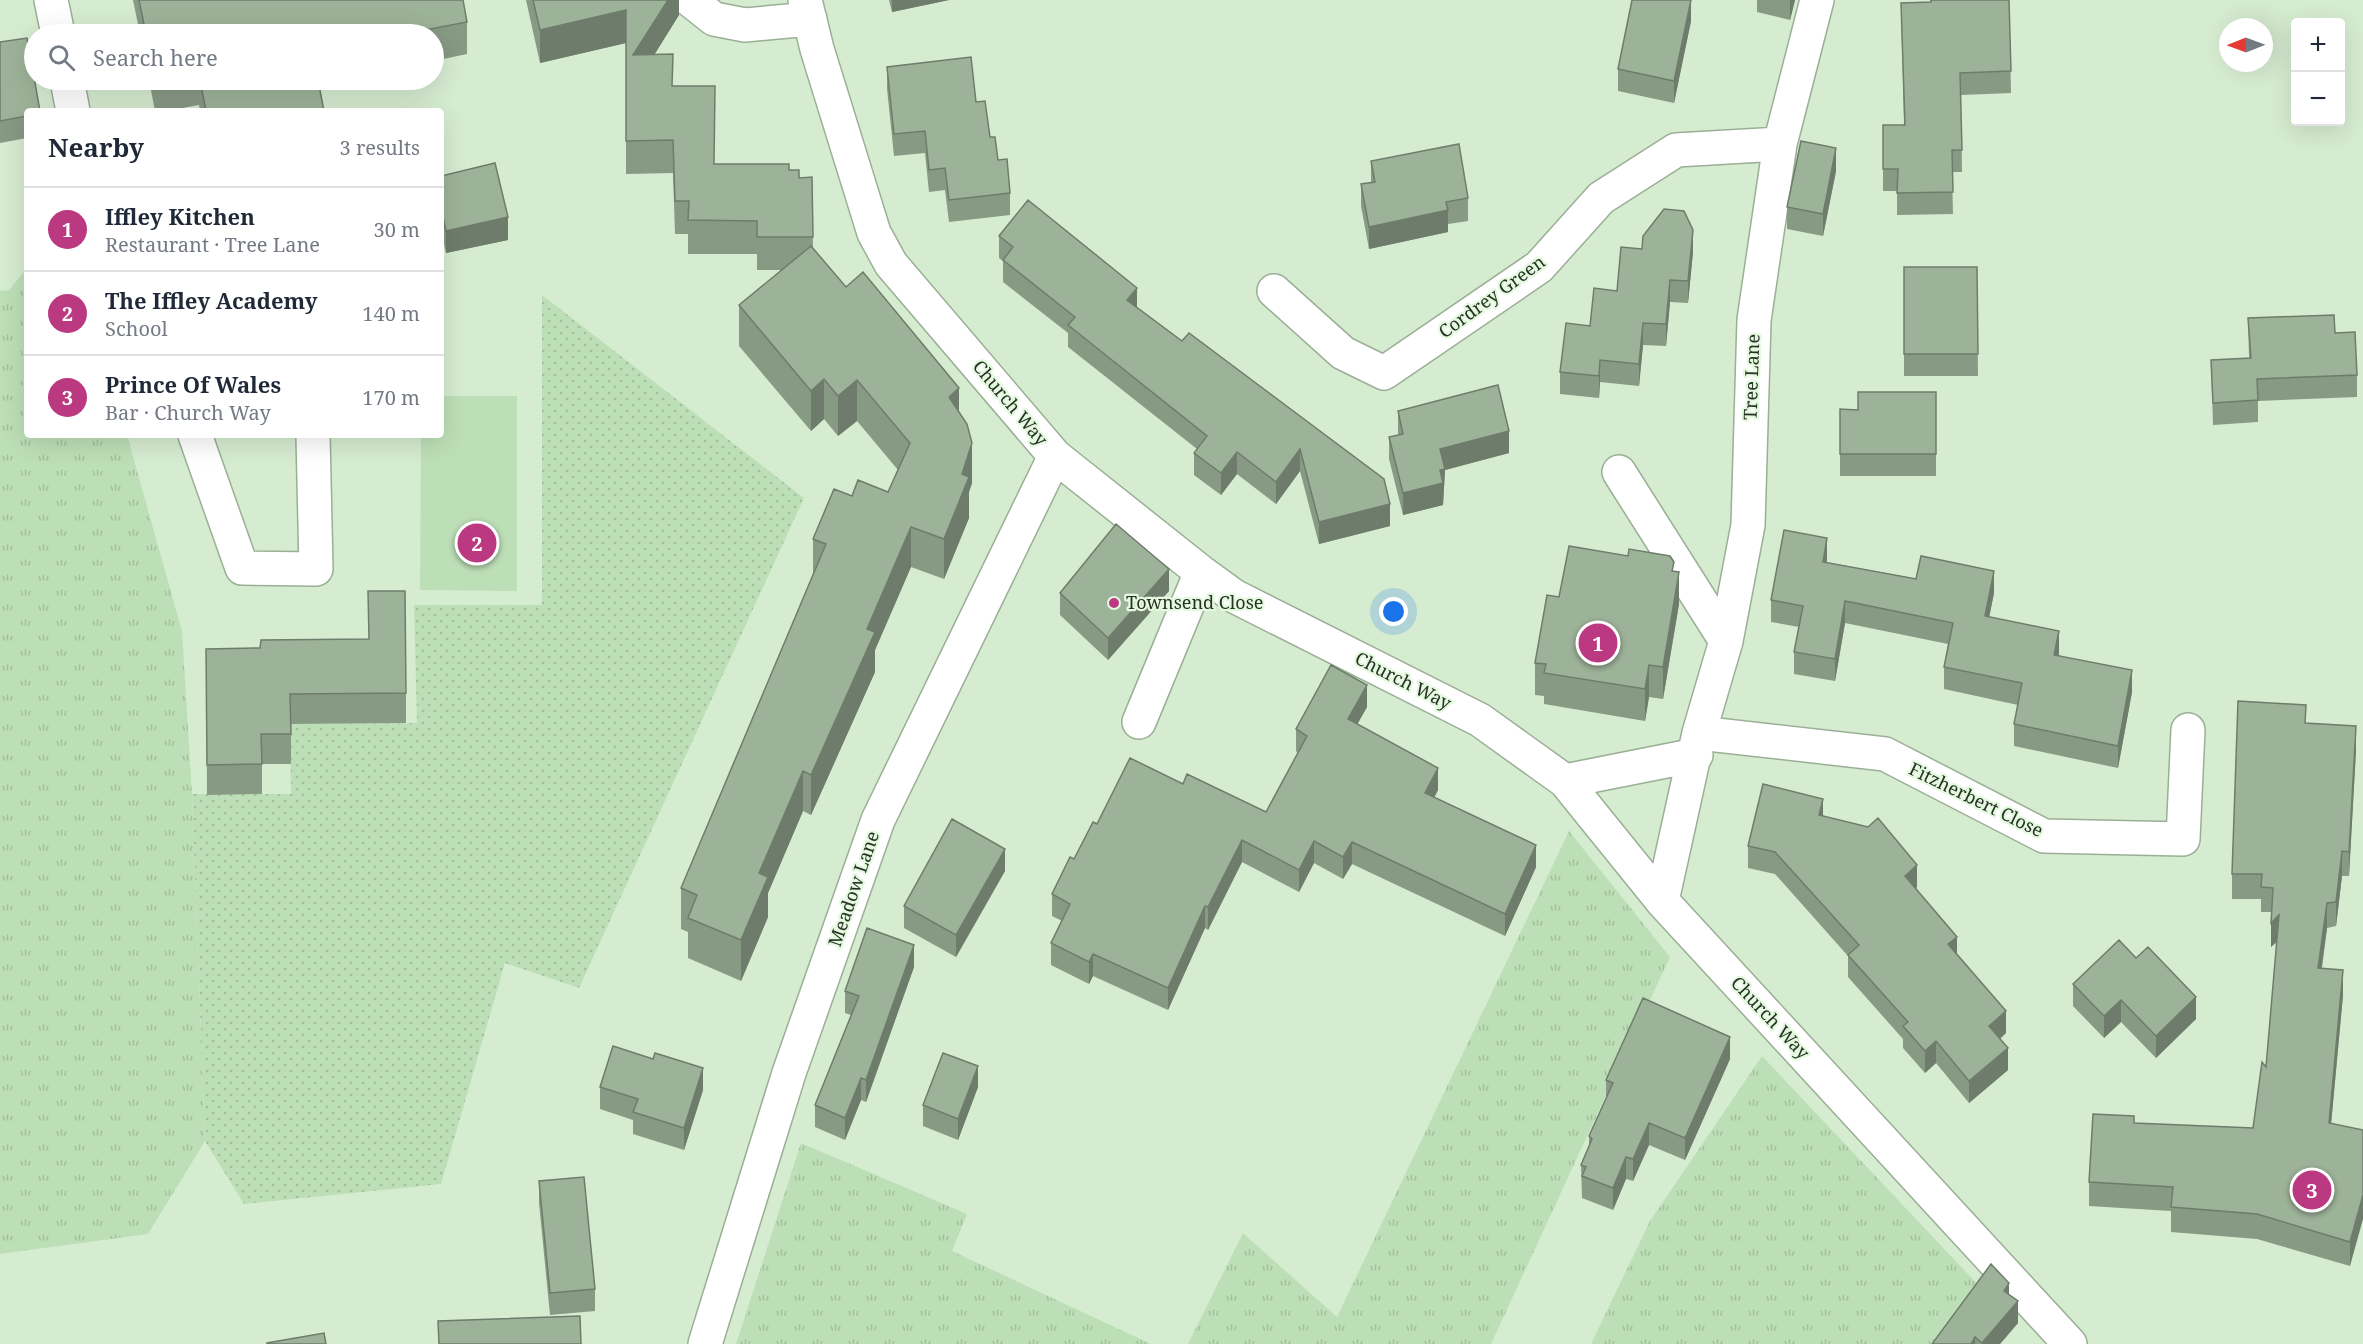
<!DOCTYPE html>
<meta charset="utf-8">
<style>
:root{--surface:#fff;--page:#f6f6f7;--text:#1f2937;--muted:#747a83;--line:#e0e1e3;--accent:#bb3980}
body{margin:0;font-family:"Noto Serif",serif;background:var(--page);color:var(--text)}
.controls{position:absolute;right:18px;top:18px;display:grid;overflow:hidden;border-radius:6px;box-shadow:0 6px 24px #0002}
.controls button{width:54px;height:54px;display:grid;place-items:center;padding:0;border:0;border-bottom:2px solid var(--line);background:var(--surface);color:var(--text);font:30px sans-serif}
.compass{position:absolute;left:2219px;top:18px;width:54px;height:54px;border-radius:50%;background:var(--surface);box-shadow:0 6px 24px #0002;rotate:269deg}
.you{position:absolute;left:1394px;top:612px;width:21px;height:21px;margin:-15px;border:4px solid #fff;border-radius:50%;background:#1a73e8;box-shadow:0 0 0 9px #1a73e833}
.badge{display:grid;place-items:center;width:39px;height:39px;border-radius:50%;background:var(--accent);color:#fff;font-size:20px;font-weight:700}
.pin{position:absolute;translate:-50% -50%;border:3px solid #fff;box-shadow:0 2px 6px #0006}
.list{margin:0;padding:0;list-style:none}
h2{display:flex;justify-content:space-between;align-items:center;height:78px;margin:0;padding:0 24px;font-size:26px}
h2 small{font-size:20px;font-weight:400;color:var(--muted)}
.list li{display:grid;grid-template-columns:39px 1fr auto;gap:18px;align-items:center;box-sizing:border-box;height:84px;padding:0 24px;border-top:2px solid var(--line)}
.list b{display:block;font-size:22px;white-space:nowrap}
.list p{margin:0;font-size:20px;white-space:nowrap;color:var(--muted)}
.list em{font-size:20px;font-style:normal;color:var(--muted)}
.icon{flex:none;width:33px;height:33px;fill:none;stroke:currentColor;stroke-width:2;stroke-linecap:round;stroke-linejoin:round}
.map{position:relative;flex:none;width:2363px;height:1344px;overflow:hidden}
.search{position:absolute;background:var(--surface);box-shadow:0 6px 24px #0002;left:24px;top:24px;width:420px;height:66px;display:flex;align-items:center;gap:15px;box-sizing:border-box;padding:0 21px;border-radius:33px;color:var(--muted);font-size:22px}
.panel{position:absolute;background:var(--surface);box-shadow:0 6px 24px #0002;left:24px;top:108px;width:420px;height:330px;border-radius:6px}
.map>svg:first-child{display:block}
</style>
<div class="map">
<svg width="2363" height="1344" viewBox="0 0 2363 1344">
<defs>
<pattern id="grass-tufts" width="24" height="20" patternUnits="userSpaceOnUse" patternTransform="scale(1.5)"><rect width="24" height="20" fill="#bddfb7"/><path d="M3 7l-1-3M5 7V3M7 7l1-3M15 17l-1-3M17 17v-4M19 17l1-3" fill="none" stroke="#a2c09d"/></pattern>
<pattern id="park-dots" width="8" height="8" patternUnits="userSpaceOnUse" patternTransform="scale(1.5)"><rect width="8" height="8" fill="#bddfb7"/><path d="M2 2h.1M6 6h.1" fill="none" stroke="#a2c09d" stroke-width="1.8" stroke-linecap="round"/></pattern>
</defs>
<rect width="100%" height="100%" fill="#d6ecd1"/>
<path fill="url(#grass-tufts)" d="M27 268V435H127L182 631 192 794 205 1141 148 1234 0 1254V291L9 290Z
M1569 831 1670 957 1491 1344H1188L1243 1233 1337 1317Z
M1762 1056 1983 1290 1942 1344H1591L1650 1221Z
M801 1143 967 1214 952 1251 1151 1344H736Z"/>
<path fill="url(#park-dots)" d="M542 295 804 498 579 988 505 963 441 1184 244 1204 205 1141 192 794H291L290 724 417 723 414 605H542Z"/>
<path fill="#bddfb7" d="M441 396H517V591L420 590 421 435H441Z"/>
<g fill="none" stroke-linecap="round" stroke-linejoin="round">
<g stroke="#9aaf96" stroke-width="36">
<path id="minor" d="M51 0 58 34
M690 0 714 19 745 25 810 19
M805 0 817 49 874 233 891 264 1055 456 1201 572 1234 596 1480 720 1565 781 1662 901 2070 1344
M67 80 73 111
M1274 291 1343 353 1384 373 1539 267 1601 198 1676 150 1780 144
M195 435 242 568 316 569 313 435
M1619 472 1726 641
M1139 722 1201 572
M1699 733 1885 754 2044 836 2183 839 2188 730
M1565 781 1696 755
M1662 901 1699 733 1726 641 1748 525 1754 320 1780 144 1817 0
M705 1344 789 1073 878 820 1055 456"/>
</g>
<use href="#minor" stroke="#fff" stroke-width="33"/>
</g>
<path fill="#879a84" d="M133 0H463L467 22V54L434 61V34H140Z
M526 0H679V15L654 55 673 86 714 164 789 170 799 178 812 177 813 248 846 287 959 412 972 483 969 492V518L944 579 911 567 875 650V672L811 815 803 811 768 893V917L741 981 688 958V932L681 929V888L813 575V539L852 496 888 492 898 470 857 421 838 436 824 419 811 431 739 346V305L782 270H757V254H688V234H675L673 173 626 174V43L540 63Z
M889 0H949L892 12Z
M1757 0H1795L1790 20 1757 12Z
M1930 0H2009L2011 93 1961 95 1962 172H1952L1953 214 1897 215V191H1883V125H1904L1901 3 1930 2Z
M1691 21 1674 103 1618 91V69Z
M0 42 27 111V138L0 143Z
M887 67 976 102 1010 193V215L949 222 945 190 929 192 925 153 894 156 887 89Z
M149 80H339L319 83 324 111H200L199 105 166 111H155Z
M1371 161 1468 198V221L1448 224V232L1369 249 1361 206V184L1371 183Z
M1836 171 1823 236 1787 229V207Z
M441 176 508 240 446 253 441 231Z
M999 236 1137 308 1390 526 1319 544 1300 471 1276 504 1237 474 1221 495 1194 475V453L1197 449 1068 347V333L1003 282V261L999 258Z
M1693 252 1688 303 1670 302 1666 346 1643 345 1639 386 1600 382 1599 398 1560 394V372L1590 326 1617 291Z
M1904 267H1977L1978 376H1904Z
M2248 318 2335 333 2357 375V397L2258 401V422L2213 425 2211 360 2249 358Z
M1936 392V476H1840V409L1858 410Z
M1398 411 1509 453 1445 470 1443 505 1403 515 1389 459V437L1398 435Z
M1827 560 1826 562 1994 593 1989 617 2059 653V655L2132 692 2118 768 2014 746V724L2018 705 1944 689V667L1948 644 1845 623 1835 681 1794 674V652L1799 627 1771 622V600Z
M1674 571 1679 604 1663 699 1649 697 1645 721 1544 704V696L1535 695V663L1559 597Z
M1169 591 1108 660 1060 615V593Z
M206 649 406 693V723L291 724V764H262V794L207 795Z
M1367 707 1357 724 1438 790 1434 798 1536 867 1505 936 1352 864 1343 879 1314 863 1299 892 1242 862 1208 930 1205 928 1168 1010 1093 976 1089 984 1051 965V943L1062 921 1052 916V894L1074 859 1183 784 1266 812 1298 753 1296 751V729Z
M2306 723 2356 750 2349 876H2342L2336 926 2327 928 2322 968 2343 995 2331 1123 2363 1130 2350 1266 2257 1239 2171 1232V1211L2089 1206V1182L2134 1123 2253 1128 2266 1067 2277 942 2271 947 2272 912H2261V899H2232V874Z
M1823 816 1917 887 1916 888 2006 1033 2000 1039 2008 1070 1969 1103 1936 1063 1925 1073 1903 1048V1039L1848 977V956L1775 874 1748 868V846Z
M1005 871 956 957 904 928V906Z
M2136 958 2196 1019 2156 1058 2121 1022 2104 1038 2073 1006V984Z
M914 967 866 1102 861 1100 845 1140 815 1127V1105L851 1015 845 1013V991Z
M1730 1059 1685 1160 1649 1145 1633 1181 1626 1179 1613 1210 1582 1198 1581 1165 1589 1146V1136L1606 1098V1080Z
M600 1087 703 1090 684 1150 633 1134V1120L600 1109Z
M978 1087 958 1140 923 1126V1105Z
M539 1181 595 1289V1311L550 1315 539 1203Z
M2018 1323 2000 1344H1932Z"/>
<path fill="#6e7d6b" d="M668 0H679V15L633 89V55Z
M892 0H949L892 12Z
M1691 0V21L1674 103V81Z
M1790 0H1795L1790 20Z
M626 10V43L540 63V30Z
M1836 148V171L1823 236V214Z
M1448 210V232L1369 249V227Z
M508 217V240L446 253V231Z
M1693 230V252L1688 303V281Z
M1670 280V302L1666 346V324Z
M1137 288V310L1127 300Z
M1643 323V345L1639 386V364Z
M1600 360V382L1599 398V376Z
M824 379V419L811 431V391Z
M857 380V421L838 436V396Z
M959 388V429L949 397Z
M1509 431V453L1445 470 1443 505 1403 515V493L1440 449Z
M972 443V483L969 492V518L944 579V539L962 474Z
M1300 449V471L1276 504V482Z
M1237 452V474L1221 495V473Z
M1390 504V526L1319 544V522Z
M911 527V567L875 650V672L811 815V775L867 629Z
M1827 538V560L1823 584V562Z
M1169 569V591L1108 660V638Z
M1994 571V593L1985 638V616Z
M1679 572V604L1663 699V667Z
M1845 601V623L1835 681V659Z
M2059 631V653L2054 677V655Z
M1649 665V697L1645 721V689Z
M2132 670V692L2118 768V746Z
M1367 685V707L1348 741V719Z
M2356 726V750L2349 876V852Z
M1438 768V790L1425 815V793Z
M803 771V811L768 893V917L741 981V940L759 873Z
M1823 799V821L1819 815Z
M1242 840V862L1208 930V907Z
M1314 841V863L1299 892V870Z
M1352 842V864L1343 879V857Z
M1536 845V867L1505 936V914Z
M1005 849V871L956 957V935Z
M2342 851V876L2336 926V902Z
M1917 865V887L1905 898V876Z
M2327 903V928L2318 992V968Z
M1205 906V928L1168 1010V988Z
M2279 915V939L2271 947V923Z
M1957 937V959L1948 944Z
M914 945V967L866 1102V1080Z
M1093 954V976L1089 984V962Z
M2343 970V995L2329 1147V1123Z
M2196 997V1019L2156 1058V1036Z
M2121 1000V1022L2104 1038V1016Z
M2006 1011V1033L1989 1048V1026Z
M1730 1037V1059L1685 1160V1138Z
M1936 1041V1063L1925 1073V1051Z
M2008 1048V1070L1969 1103V1081Z
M978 1066V1087L958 1140V1119Z
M703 1068V1090L684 1150V1128Z
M861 1078V1100L845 1140V1118Z
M1649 1123V1145L1633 1181V1159Z
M1626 1157V1179L1613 1210V1188Z
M2363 1195V1219L2350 1266V1242Z
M2009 1283V1305L2004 1291Z
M2018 1301V1323L2000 1344H1982V1343Z
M1975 1337V1344H1971Z"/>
<path fill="#9db399" stroke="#6e7d6b" stroke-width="1.5" d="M139 0H463L467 22 404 34H146Z
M533 0H668L633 55 673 54 672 86H715L714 164H789V170H799V178L812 177 813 237H757V221L688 220 689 201H675L673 140 626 141V10L540 30Z
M1632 0H1691L1674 81 1618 69Z
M1931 0H2009L2011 71 1960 73 1962 150H1952L1953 192 1897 193 1898 169H1883V125H1905L1901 3 1931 2Z
M27 38 40 111H27V116L0 121V42Z
M971 57 976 102 985 101 990 137H995L998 160 1007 159 1010 193 949 200 945 168 929 170 925 131 894 134 887 67Z
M200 80H318L324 111H206Z
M1801 141 1836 148 1823 214 1787 207Z
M1459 144 1468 198 1446 202 1448 210 1369 227 1361 184 1375 182 1371 161Z
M495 163 508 217 446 231 441 209V176Z
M1028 200 1137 288 1127 300 1182 341 1189 333 1384 479 1390 504 1319 522 1300 449 1276 482 1237 452 1221 473 1194 453 1207 436 1068 325 1075 317 1003 260 1013 247 999 236Z
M1664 209 1684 211 1693 230 1688 281 1670 280 1666 324 1643 323 1639 364 1600 360 1599 376 1560 372 1566 323 1590 326 1594 288 1617 291 1621 247 1642 249 1643 236Z
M811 246 846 287 863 272 959 388 949 397 967 424 972 443 962 474 969 477 944 539 911 527 867 629 875 632 811 775 803 771 759 873 768 877 741 940 688 918 697 895 681 888 826 544 813 539 834 489 852 496 858 480 888 492 910 443 857 380 838 396 824 379 811 391 739 305Z
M1904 267H1977L1978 354H1904Z
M2334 315 2335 333 2355 332 2357 375 2257 379 2258 400 2213 403 2211 360 2251 358 2248 318Z
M1498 385 1509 431 1440 449 1445 469 1440 470 1443 483 1403 493 1389 437 1403 434 1398 411Z
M1858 392H1936V454H1840V409L1858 410Z
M1116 524 1169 569 1108 638 1060 593Z
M1784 530 1827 538 1823 562 1916 579 1921 556 1994 571 1985 616 2059 631 2054 655 2132 670 2118 746 2014 724 2022 683 1944 667 1953 623 1845 601 1835 659 1794 652 1803 606 1771 600Z
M1569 546 1628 556 1629 549 1670 556 1674 562 1672 571 1679 572 1663 667 1649 665 1645 689 1544 673 1546 664 1535 663 1547 595 1559 597Z
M368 591H405L406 693 290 694 291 734H261L262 764 207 765 206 649 260 648 261 640 369 639Z
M1331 665 1367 685 1348 719 1438 768 1425 793 1536 845 1505 914 1352 842 1343 857 1314 841 1299 870 1242 840 1208 907 1205 906 1168 988 1093 954 1089 962 1051 943 1070 904 1052 894 1070 857 1074 859 1093 822 1097 824 1130 758 1183 784 1187 774 1266 812 1307 736 1296 729Z
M2238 701 2306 705 2305 723 2356 726 2349 852 2342 851 2336 902 2327 903 2318 968 2343 970 2329 1123 2363 1130V1195L2350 1242 2257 1214 2171 1207 2173 1187 2089 1182 2093 1114 2134 1116V1123L2253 1128 2262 1062 2266 1067 2279 915 2271 923 2273 888 2261 887 2262 874H2232Z
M1763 784 1823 799 1819 815 1868 827 1878 818 1917 865 1905 876 1957 937 1948 944 2006 1011 1989 1026 2008 1048 1969 1081 1936 1041 1925 1051 1903 1026 1908 1022 1848 955 1859 945 1775 852 1748 846Z
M952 819 1005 849 956 935 904 906Z
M867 928 914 945 866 1080 861 1078 845 1118 815 1105 859 996 845 991Z
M2119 940 2136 958 2148 947 2196 997 2156 1036 2121 1000 2104 1016 2073 984Z
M1643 998 1730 1037 1685 1138 1649 1123 1633 1159 1626 1157 1613 1188 1582 1176 1586 1167 1581 1165 1592 1139 1589 1136 1613 1083 1606 1080Z
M613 1046 653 1059 655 1053 703 1068 684 1128 633 1112 638 1099 600 1087Z
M943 1053 978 1066 958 1119 923 1105Z
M584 1177 595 1289 550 1293 539 1181Z
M1991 1264 2009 1283 2004 1291 2018 1301 1982 1343 1975 1337 1971 1344H1932Z
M580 1316 581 1344H439L438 1321Z
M324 1333 326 1344H267V1343Z"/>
<circle fill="#bb3980" stroke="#e3fade" stroke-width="2" cx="1114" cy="603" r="6"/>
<g text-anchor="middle" stroke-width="4.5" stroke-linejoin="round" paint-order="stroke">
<g font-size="18" fill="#283127" stroke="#e3fade">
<text transform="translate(1492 297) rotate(-36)" y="6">Cordrey Green</text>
<text transform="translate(1752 377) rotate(-88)" y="6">Tree Lane</text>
<text transform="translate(1010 403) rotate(50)" y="6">Church Way</text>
<text transform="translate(1403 681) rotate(27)" y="6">Church Way</text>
<text transform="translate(1976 800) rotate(26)" y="6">Fitzherbert Close</text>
<text transform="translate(854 889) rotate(-71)" y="6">Meadow Lane</text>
<text transform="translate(1770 1018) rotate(47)" y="6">Church Way</text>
</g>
<g font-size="18" fill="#283127" stroke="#e3fade" text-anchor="start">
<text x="1126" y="609">Townsend Close</text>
</g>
</g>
</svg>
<div class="controls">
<button>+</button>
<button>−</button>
</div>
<svg class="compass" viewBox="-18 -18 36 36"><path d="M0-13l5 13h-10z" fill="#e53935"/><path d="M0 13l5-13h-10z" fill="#747a83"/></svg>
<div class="you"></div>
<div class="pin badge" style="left:1598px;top:643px">1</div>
<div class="pin badge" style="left:477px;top:543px">2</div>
<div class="pin badge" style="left:2312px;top:1190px">3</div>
<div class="search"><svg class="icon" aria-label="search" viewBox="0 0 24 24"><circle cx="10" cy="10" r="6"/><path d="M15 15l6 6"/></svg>Search here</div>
<section class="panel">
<h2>Nearby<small>3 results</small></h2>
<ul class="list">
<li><span class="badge">1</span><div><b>Iffley Kitchen</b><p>Restaurant · Tree Lane</p></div><em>30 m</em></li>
<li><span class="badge">2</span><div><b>The Iffley Academy</b><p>School</p></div><em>140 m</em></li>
<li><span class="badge">3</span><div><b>Prince Of Wales</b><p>Bar · Church Way</p></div><em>170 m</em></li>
</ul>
</section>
</div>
